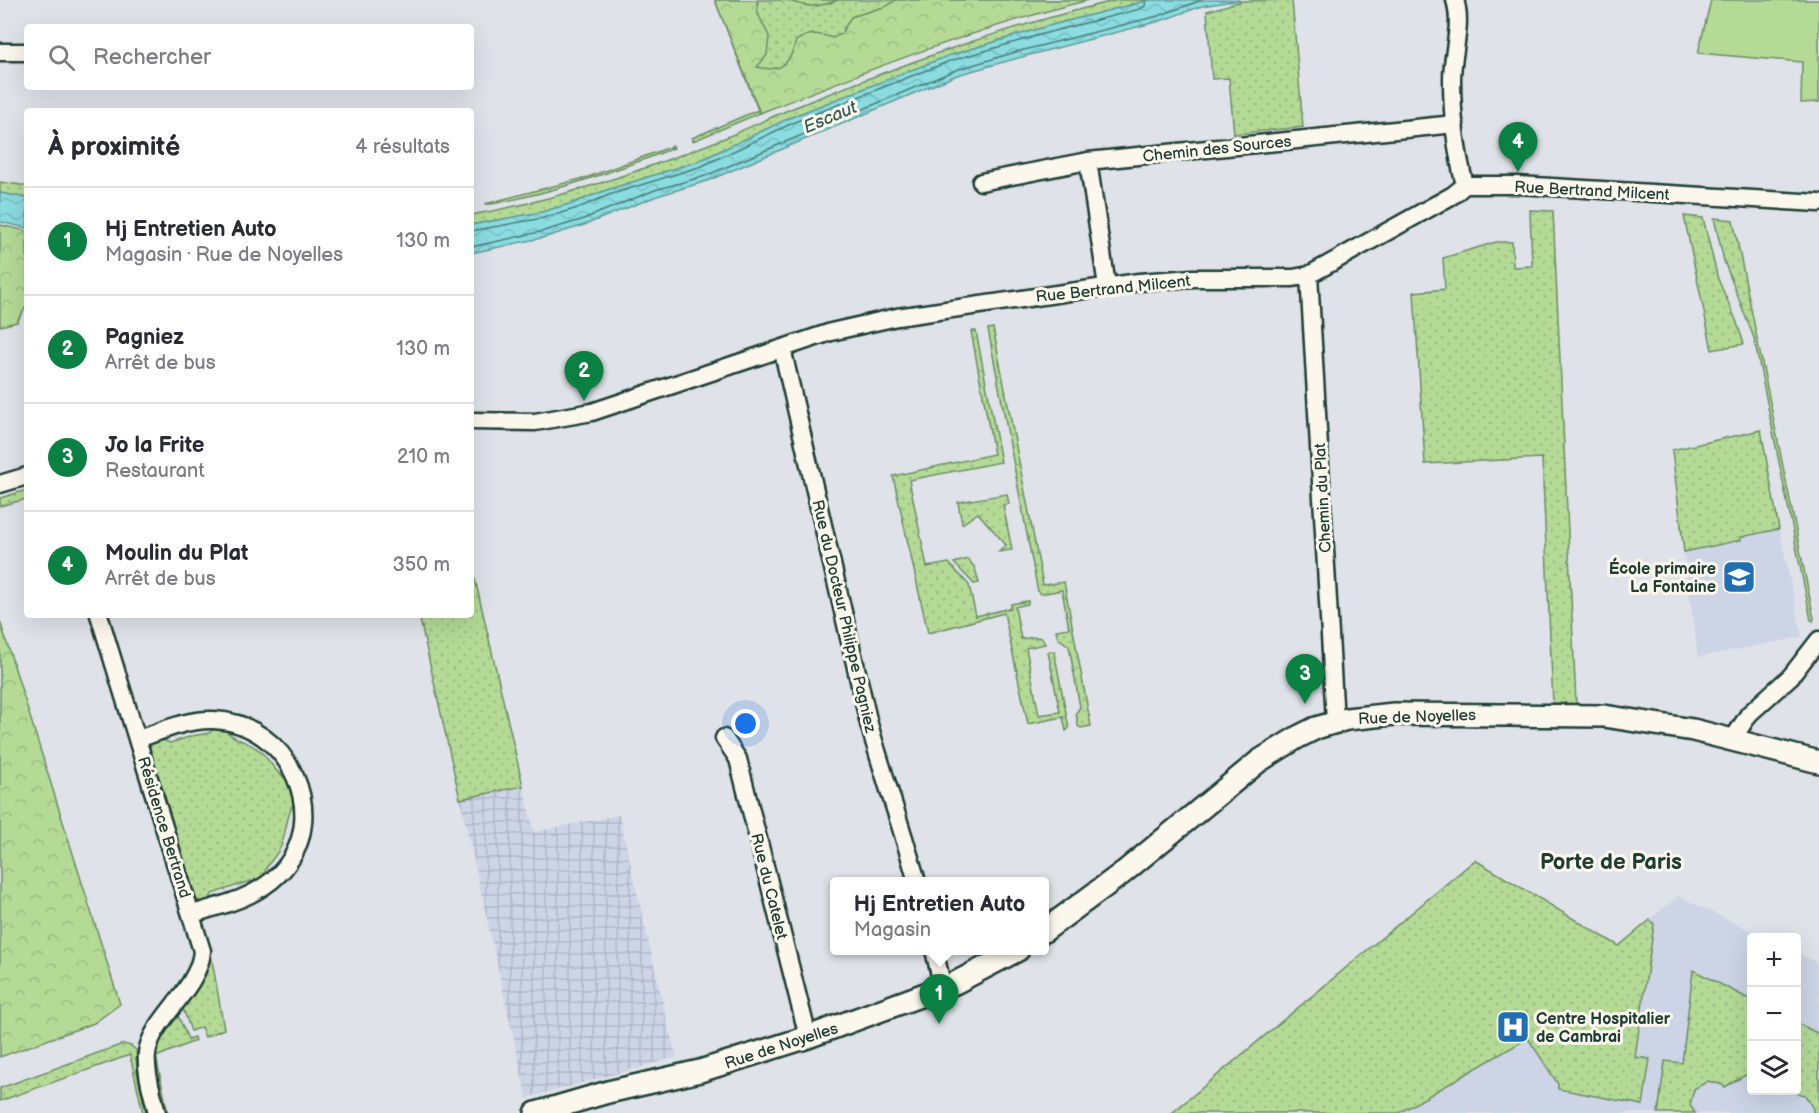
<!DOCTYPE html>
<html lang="fr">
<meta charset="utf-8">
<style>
:root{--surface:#fff;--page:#f7f7f7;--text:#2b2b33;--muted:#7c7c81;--line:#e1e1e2;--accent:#0b8043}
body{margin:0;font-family:"Balsamiq Sans",sans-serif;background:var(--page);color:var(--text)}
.controls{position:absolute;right:18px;bottom:18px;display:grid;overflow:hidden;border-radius:6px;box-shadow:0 6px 24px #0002}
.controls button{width:54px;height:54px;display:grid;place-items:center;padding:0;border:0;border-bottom:2px solid var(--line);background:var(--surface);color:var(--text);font:30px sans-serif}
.you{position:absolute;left:746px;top:724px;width:21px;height:21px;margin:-15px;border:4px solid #fff;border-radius:50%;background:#1a73e8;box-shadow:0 0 0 9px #1a73e833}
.badge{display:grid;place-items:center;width:39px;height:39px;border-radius:50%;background:var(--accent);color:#fff;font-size:20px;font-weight:700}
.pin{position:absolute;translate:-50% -50px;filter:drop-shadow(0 2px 3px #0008)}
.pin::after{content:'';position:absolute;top:32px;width:21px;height:18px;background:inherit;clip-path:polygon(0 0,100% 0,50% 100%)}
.popup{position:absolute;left:830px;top:877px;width:219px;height:78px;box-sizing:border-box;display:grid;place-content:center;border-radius:6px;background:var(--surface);filter:drop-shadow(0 2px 4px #0005);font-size:20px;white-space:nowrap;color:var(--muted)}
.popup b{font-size:22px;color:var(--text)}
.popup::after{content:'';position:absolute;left:50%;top:100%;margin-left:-12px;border:12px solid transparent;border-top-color:var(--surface)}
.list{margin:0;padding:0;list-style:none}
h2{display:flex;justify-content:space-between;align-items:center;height:78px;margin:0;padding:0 24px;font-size:26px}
h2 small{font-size:20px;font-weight:400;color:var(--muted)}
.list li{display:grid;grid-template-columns:39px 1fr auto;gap:18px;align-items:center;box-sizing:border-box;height:108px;padding:0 24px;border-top:2px solid var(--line)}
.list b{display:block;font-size:22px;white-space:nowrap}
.list p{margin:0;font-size:20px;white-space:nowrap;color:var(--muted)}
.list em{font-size:20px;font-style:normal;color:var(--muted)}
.icon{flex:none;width:33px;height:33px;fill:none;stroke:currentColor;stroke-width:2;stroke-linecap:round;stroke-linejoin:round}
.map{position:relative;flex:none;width:1819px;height:1113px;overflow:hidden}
.search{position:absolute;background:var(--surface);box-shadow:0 6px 24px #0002;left:24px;top:24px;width:450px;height:66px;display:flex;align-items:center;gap:15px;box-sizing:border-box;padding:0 21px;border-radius:6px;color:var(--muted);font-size:22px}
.panel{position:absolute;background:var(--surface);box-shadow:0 6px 24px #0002;left:24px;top:108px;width:450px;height:510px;border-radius:6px}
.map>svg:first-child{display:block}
</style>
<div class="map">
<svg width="1819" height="1113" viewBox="0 0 1819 1113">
<defs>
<pattern id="industrial-grid" width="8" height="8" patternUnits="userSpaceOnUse" patternTransform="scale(1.5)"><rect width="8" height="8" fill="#ccd4e6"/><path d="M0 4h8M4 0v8" fill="none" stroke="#afb7c6"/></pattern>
<pattern id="green-dots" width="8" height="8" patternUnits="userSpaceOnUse" patternTransform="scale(1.5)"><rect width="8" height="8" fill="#b4da96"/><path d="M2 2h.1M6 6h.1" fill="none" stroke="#9abc82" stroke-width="1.8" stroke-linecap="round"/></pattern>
<pattern id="forest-crowns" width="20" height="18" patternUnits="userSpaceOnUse" patternTransform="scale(1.5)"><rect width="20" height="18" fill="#b4da96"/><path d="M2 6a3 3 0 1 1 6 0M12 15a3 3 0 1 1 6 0" fill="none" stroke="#9abc82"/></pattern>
<pattern id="water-waves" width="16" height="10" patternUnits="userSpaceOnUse" patternTransform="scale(1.5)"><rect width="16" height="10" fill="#8adce1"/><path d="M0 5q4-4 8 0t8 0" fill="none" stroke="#77bec2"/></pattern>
</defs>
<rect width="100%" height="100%" fill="#dfe2e8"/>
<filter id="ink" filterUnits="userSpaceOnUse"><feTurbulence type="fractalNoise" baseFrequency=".0167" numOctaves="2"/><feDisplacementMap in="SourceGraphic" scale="12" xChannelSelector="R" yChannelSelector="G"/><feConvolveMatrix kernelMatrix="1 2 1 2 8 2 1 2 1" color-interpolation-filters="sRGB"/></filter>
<g filter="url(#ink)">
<path fill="#ccd4e6" d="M1779 529 1802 637 1698 657 1684 552 1740 540V537Z
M1475 860 1619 946 1678 896 1764 937 1752 938V1090H1796L1797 953 1819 964V1113H1172Z"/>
<path fill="url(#industrial-grid)" d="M475 579 534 832 619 815 669 1030 677 1057 527 1098 419 615H471V581Z"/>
<path fill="url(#green-dots)" stroke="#6a8c65" stroke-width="1.5" d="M715 0H1072L989 24 758 111 760 113 693 141 692 138 758 110Z
M1118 0H1150L1048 26 948 56 794 116 699 161 607 190 576 202 542 212 471 225V215C559 200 644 170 727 137 753 126 777 114 803 104 906 63 1010 25 1118 0Z
M1292 0 1303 127 1234 134 1229 78 1212 79 1207 11 1242 1Z
M673 146 674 148C623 168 573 186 520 198 509 200 495 205 485 204L588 177Z
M0 182 27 186V198L0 193Z
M1530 210 1553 211 1576 704 1553 703 1542 458 1425 464 1414 292 1445 289 1443 258 1496 242H1512L1513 267 1532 266Z
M1684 216 1703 218 1718 279 1736 320 1744 344 1712 350Z
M1714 218 1733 220 1814 619 1813 621 1811 620 1754 338 1724 261Z
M993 328 1043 585 1064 582 1091 726 1081 728 1078 726 1076 713 1080 707 1069 646 1058 638 1056 630 1069 628 1062 590 1041 594 1038 592 988 329Z
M971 331H976L1001 462 909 480 927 567 949 563 969 585 976 616 1011 608V604L1028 601V604L1015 607 1021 639 1035 637 1042 638 1045 644 1026 648 1039 715 1060 712 1048 652 1054 651 1069 728 1066 731 1063 717 1028 724 1004 613 928 633 893 476 994 454Z
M1761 430 1779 529 1741 537V540L1684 552 1672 450Z
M27 490V499L0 506V498Z
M1007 494 1009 504 1003 505 1012 550 999 552 1006 545 978 513 962 524 958 502Z
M968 559 975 568 979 583 974 584 954 563Z
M475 579 523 786 460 799 419 615H471V581Z
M217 726 224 728C232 740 248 741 259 750 270 759 276 776 289 779L295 801C286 814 287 831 281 846 276 858 264 865 263 879L258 883 250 881 212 894 209 902 202 903 194 897 149 749 152 742 160 739 170 743 192 736 209 733Z
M1475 860 1619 946 1650 920 1654 924 1635 1057 1650 1059 1643 1105 1558 1089V1084L1528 1038 1399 1113H1172Z
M209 954H211L224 1029 205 1037 201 1027 191 1031 182 1006Z
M1693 970 1751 1000V1056L1747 1070 1749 1073 1725 1087 1723 1085 1708 1081 1694 1089 1690 1105 1695 1113H1658L1665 1061 1682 1063Z
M177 1013 188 1039 194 1037 195 1041 156 1057 168 1113H165L154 1057 159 1040Z
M1797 1023 1819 1034V1113H1813V1109L1805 1095 1788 1091 1785 1092 1784 1091 1796 1090Z
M123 1044 131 1046 136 1050 137 1072 146 1113H143L130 1055 0 1101V1088Z"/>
<path fill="url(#forest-crowns)" stroke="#6a8c65" stroke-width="1.5" d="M715 0H757L758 14 769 36 767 55 757 67C781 73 790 64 796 41 809 32 818 33 833 38L841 34 851 17 887 6 896 0H1089C976 28 868 70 760 113Z
M787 0H838C817 8 808 8 787 0Z
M0 225 27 231V305L17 322 0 326Z
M0 621 120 1004 94 1023 0 1057Z"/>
<path fill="#b4da96" stroke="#6a8c65" stroke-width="1.5" d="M1711 0H1819V102L1801 103 1802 62 1698 53Z"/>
<path fill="url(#water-waves)" stroke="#5f9c9c" stroke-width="1.5" d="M1150 0H1240L1202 6 1160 21 1018 58 957 75 707 181 657 196 584 225 546 237 471 253V225L542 212 576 202 607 190 699 161 794 116 948 56 1048 26Z
M0 193 27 198V228L0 222Z"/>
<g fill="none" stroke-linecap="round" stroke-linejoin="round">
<path stroke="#4a7d79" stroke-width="1.5" d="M471 231 543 218 578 208 609 195 702 166 797 121 950 61 1050 32 1140 9 1145 6 1146 0
M471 247 544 231 581 220 655 190 705 176 956 70 1016 52 1158 16 1202 0"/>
<g stroke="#1f3d34" stroke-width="21">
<path id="minor" d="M1455 0C1463 25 1452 53 1452 79 1452 114 1456 151 1465 185
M0 52H27
M1088 161 1107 286
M981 182 1088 161 1455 124
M1309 275 1335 721
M782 348 869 724C884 777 902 828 917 882
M471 421 535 422 592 412 831 332 897 317 1139 282 1193 278H1293L1309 275 1453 195 1465 185H1518L1819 203
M0 484 27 476
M99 615 202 951C199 990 152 1018 147 1053 145 1072 153 1095 157 1113
M724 738 738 759 808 1037
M138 739C162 731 187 719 213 720 289 722 334 818 279 874 255 898 223 905 192 914
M1733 739 1749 714 1791 676 1819 640
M934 950 943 988"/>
</g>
<g stroke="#1f3d34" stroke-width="26">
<path id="tertiary" d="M1044 931 1124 872 1259 761 1298 737 1316 728 1347 719 1394 714 1604 716 1693 730 1819 762
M536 1113 608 1092 700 1071 808 1037 955 983 1018 950"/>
</g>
<use href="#minor" stroke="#fbf7ec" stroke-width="16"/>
<use href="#tertiary" stroke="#fbf7ec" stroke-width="21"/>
</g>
</g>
<defs>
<g id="school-square" transform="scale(1.725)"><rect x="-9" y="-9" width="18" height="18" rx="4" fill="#1f6fb2" stroke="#fbf7ec"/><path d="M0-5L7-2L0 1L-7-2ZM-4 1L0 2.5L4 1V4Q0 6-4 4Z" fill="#fff"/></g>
<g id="hospital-square" transform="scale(1.725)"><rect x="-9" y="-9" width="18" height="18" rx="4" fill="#1f6fb2" stroke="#fbf7ec"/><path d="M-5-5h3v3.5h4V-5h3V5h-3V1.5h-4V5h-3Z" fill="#fff"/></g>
</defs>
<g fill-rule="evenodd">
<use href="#school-square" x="1739" y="577"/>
<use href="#hospital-square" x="1513" y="1027"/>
</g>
<g text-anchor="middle" stroke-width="6" stroke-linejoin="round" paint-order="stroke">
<g font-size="16" fill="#1f3d34" stroke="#fbf7ec">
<text transform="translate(1217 148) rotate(-6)" y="6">Chemin des Sources</text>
<text transform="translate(1592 190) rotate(3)" y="6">Rue Bertrand Milcent</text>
<text transform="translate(1113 288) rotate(-6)" y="6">Rue Bertrand Milcent</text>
<text transform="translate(1322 498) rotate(-93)" y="6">Chemin du Plat</text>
<text transform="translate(845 616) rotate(77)" y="6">Rue du Docteur Philippe Pagniez</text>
<text transform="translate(1417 716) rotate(-2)" y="6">Rue de Noyelles</text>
<text transform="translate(165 827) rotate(73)" y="6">Résidence Bertrand</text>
<text transform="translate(770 886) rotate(76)" y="6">Rue du Catelet</text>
<text transform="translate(781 1045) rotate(-18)" y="6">Rue de Noyelles</text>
</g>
<g font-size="16" font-weight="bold" fill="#1f3d34" stroke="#fbf7ec" text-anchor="end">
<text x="1716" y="574">École primaire<tspan x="1716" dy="18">La Fontaine</tspan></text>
<text x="1536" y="1024" text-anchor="start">Centre Hospitalier<tspan x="1536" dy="18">de Cambrai</tspan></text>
</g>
<g font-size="18" font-style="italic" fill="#345d57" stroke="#fbf7ec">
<text transform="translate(830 117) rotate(-23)" y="6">Escaut</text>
</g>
<g font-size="22" font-weight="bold" fill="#1f3d34" stroke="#fbf7ec">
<text x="1611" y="869">Porte de Paris</text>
</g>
</g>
</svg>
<div class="controls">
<button>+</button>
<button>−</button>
<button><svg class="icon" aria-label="layers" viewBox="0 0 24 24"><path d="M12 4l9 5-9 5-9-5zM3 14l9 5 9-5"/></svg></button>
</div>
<div class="you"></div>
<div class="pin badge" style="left:939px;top:1024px">1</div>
<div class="popup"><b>Hj Entretien Auto</b>Magasin</div>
<div class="pin badge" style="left:584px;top:401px">2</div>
<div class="pin badge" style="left:1305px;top:704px">3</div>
<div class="pin badge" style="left:1518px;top:172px">4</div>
<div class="search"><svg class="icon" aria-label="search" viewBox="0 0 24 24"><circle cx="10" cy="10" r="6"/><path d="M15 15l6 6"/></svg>Rechercher</div>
<section class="panel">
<h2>À proximité<small>4 résultats</small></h2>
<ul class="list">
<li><span class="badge">1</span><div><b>Hj Entretien Auto</b><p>Magasin · Rue de Noyelles</p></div><em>130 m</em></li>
<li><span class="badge">2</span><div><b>Pagniez</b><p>Arrêt de bus</p></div><em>130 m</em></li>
<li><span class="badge">3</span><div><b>Jo la Frite</b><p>Restaurant</p></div><em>210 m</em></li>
<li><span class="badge">4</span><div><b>Moulin du Plat</b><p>Arrêt de bus</p></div><em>350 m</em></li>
</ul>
</section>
</div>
